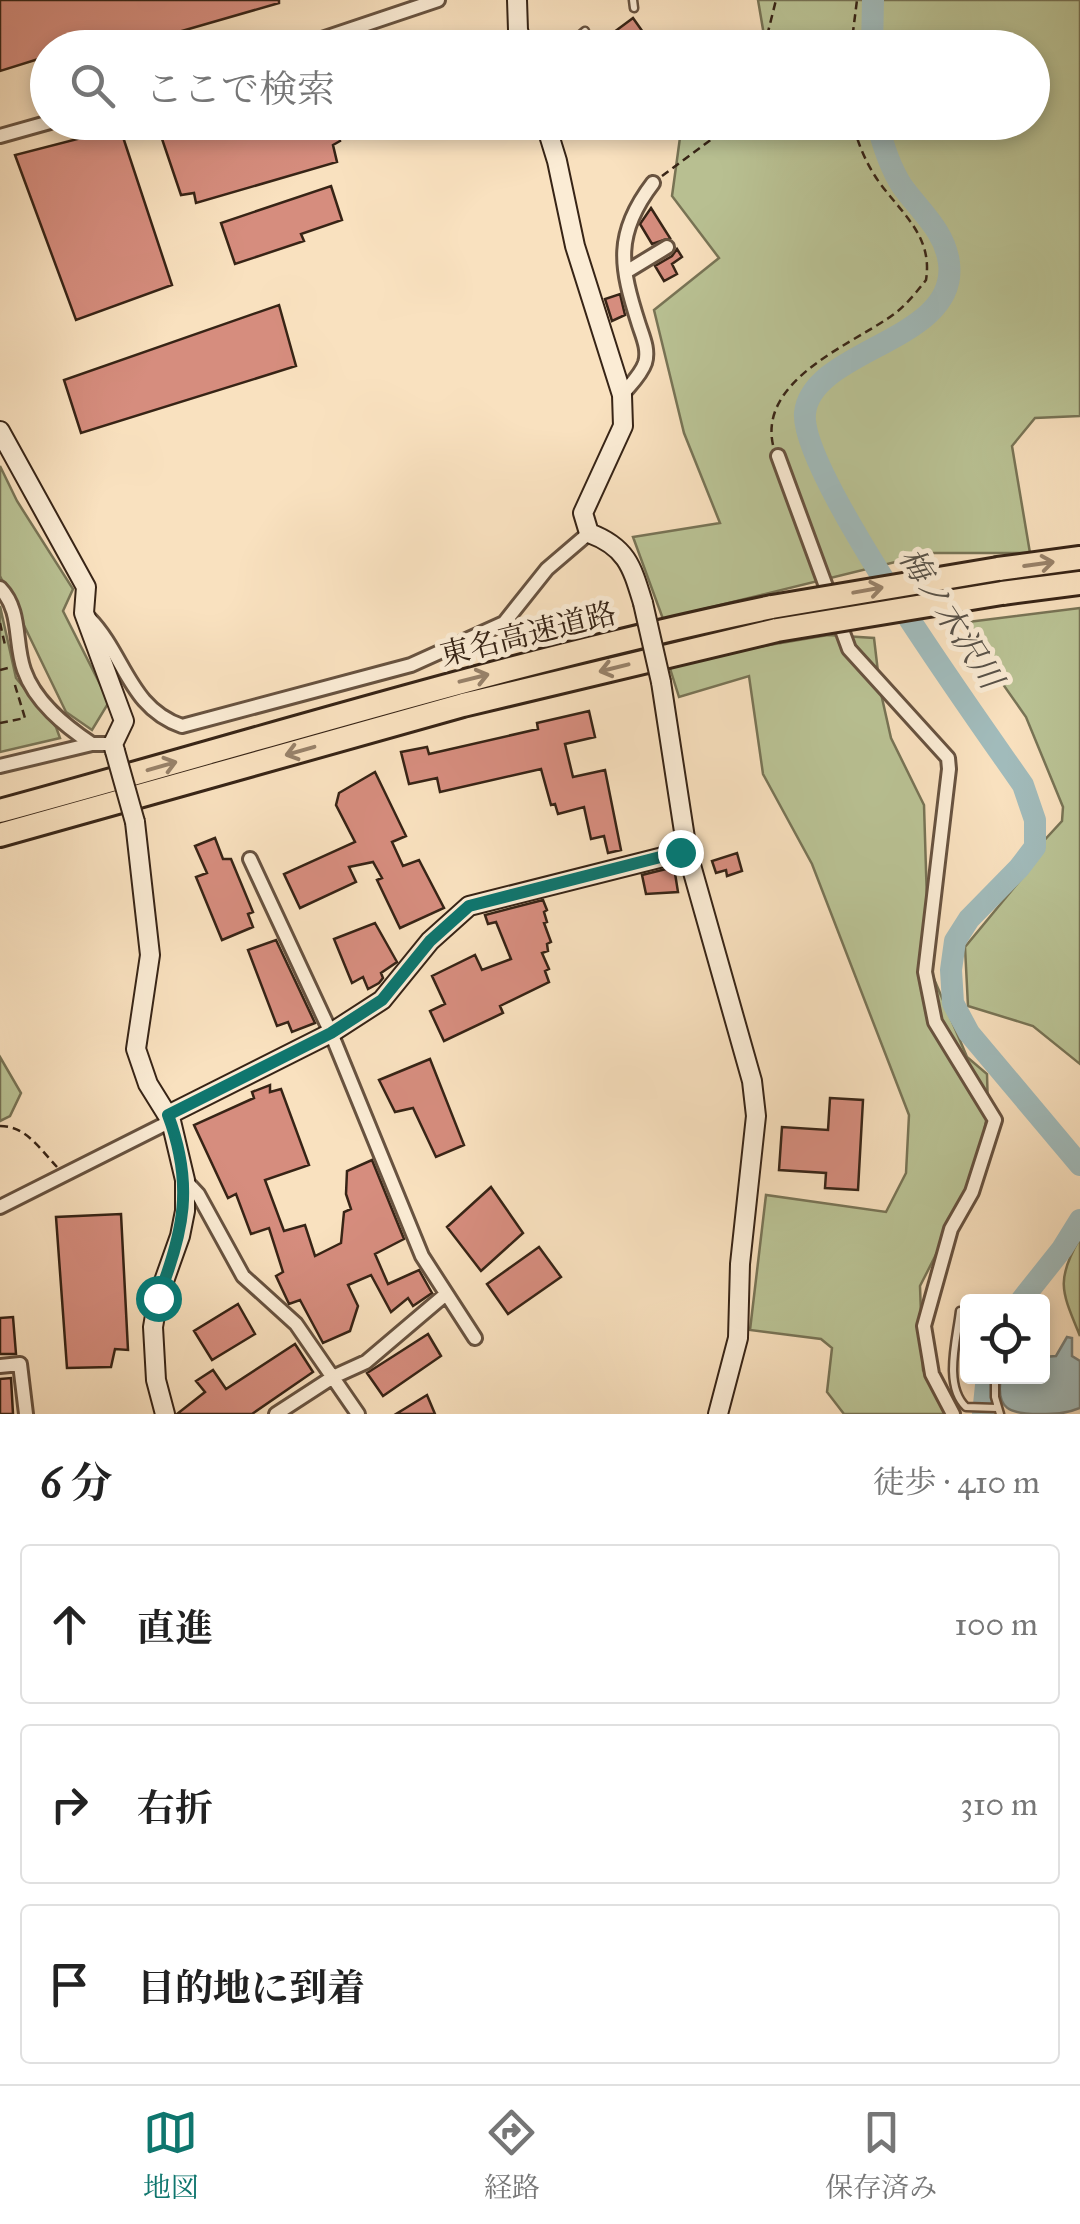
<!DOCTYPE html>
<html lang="ja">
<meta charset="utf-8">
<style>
:root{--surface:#fff;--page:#f2f2f2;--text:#222;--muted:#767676;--line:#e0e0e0;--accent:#0f766e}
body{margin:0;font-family:"IM FELL Great Primer","Noto Serif JP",serif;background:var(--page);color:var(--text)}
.controls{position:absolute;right:30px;bottom:30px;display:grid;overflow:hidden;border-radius:10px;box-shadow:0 5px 15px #0003}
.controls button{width:90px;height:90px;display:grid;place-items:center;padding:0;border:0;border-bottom:2px solid var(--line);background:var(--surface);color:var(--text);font:50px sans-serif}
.stop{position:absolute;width:30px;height:30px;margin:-22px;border:8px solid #0f766e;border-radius:50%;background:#fff}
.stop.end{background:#0f766e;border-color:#fff;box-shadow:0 2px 10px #0008}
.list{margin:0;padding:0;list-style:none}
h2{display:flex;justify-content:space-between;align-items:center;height:130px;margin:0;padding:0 40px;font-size:42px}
h2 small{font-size:32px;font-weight:400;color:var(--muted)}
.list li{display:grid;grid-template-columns:65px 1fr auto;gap:30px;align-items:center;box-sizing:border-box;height:160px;margin:0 20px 20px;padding:0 20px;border:2px solid var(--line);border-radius:10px}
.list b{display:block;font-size:38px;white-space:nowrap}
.list em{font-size:32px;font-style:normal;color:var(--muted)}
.icon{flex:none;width:55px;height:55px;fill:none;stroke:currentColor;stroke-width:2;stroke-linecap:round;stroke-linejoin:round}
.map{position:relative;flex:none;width:1080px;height:1414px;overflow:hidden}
.search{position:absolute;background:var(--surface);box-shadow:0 5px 15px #0003;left:30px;right:30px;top:30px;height:110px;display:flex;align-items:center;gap:25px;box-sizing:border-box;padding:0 35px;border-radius:55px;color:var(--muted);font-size:38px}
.sheet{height:670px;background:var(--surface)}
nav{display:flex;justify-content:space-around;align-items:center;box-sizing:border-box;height:140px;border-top:2px solid var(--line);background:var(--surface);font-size:28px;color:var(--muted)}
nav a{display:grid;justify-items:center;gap:5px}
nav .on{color:var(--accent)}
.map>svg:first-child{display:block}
</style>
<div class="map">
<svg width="1080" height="1414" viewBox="0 0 1080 1414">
<rect width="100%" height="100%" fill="#f9e1bf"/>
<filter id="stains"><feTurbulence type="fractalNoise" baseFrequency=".002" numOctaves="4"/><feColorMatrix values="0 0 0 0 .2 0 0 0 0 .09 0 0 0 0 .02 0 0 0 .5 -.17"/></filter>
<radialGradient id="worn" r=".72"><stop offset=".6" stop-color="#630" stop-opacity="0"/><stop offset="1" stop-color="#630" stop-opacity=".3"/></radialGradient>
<path fill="#bac395" stroke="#787456" stroke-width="2.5" d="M758 0H1080V416L1035 418 1012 446 1030 553H932L663 619 633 537 720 523 684 433 654 310 719 258 672 196 682 123 1032 122V48L766 47Z
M0 466 17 501 73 589 63 611 109 702 92 730 66 712 0 576Z
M0 606 16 678 56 727 60 738 0 752Z
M1080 608V1064L1033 1026 968 1006 965 947 1022 878 1040 845 1062 821 1063 807 1026 717 960 623Z
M828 635 874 638 880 689 891 738 924 805 929 967 967 1057 987 1074 988 1110 976 1176 920 1286 923 1370 946 1414H844L827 1392 832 1348 821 1339 750 1330 766 1195 886 1212 906 1173 909 1115 812 864 763 774 749 676 679 697 668 662Z
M0 1057 21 1093 10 1116 0 1121Z
M1080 1238V1336C1062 1292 1055 1281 1080 1238Z"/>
<path fill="#a1bbbb" stroke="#777f79" stroke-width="2.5" d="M1067 1337 1072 1338V1356L1080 1361V1408C1066 1414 1054 1414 1039 1414 1011 1414 995 1410 1001 1377L1042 1376 1043 1357 1056 1356Z"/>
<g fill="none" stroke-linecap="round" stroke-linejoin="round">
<path stroke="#a1bbbb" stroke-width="22" d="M872 48 873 0
M877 122C882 142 891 169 902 186 920 211 945 231 949 263 959 342 812 348 805 413 799 473 981 724 1023 785L1035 820V847L1019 868 969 919 955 941 951 970 953 1003 969 1033 1080 1165
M1020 1302 1062 1249 1080 1220
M983 1414 987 1376"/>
</g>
<path fill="#d68d7e" stroke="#372416" stroke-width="2.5" d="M0 0H279V3L123 48 119 32 73 48H48V56L0 71Z
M633 18 645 35 628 48H613L606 38Z
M172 122H333L340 141 333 145 337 162 196 203 194 193 181 195 161 136 176 130Z
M120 128 172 285 76 320 15 155Z
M331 186 342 220 301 234 304 241 235 264 221 223Z
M651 208 670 238 652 244 640 224Z
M677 249 682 257 672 264 677 274 664 281 655 266 672 256Z
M620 294 625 315 612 321 605 299Z
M279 305 296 366 81 433 64 380Z
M589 711 595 737 565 744 573 777 605 770 621 850 608 853 604 836 591 839 584 807 558 814 555 804 551 805 541 769 440 792 437 778 409 784 401 752 427 747 429 754 538 729 537 723Z
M375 772 406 836 392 842 403 866 419 860 444 908 400 928 377 880 382 878 373 862 349 867 356 882 300 908 284 874 355 842 336 805 339 793Z
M215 838 223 859H231L253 912 248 914 253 927 222 940 196 877 207 873 195 846Z
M737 853 742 871 727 876 726 870 716 873 712 861Z
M674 867 678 892 646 894 642 875Z
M543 900 547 910 544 912 547 922 544 923 551 942 547 944 548 951 542 953 549 969 545 971 549 982 500 1006 503 1013 444 1041 430 1011 445 1004 432 976 475 955 482 970 511 959 496 922 488 924 485 915Z
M375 923 397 962 381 973 383 978 379 983 368 989 363 977 352 983 334 939Z
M276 940 315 1023 292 1032 288 1022 277 1026 248 950Z
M430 1059 464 1145 436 1157 413 1108 395 1112 379 1080Z
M270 1085V1092L281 1089 309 1165 265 1180 284 1231 305 1225 315 1256 341 1243 344 1212 351 1209 346 1194 347 1171 372 1160 404 1239 375 1254 388 1284 419 1270 432 1293 413 1306 408 1298 391 1312 371 1275 348 1285 358 1306 350 1331 323 1343 300 1300 289 1304 276 1276 283 1272 269 1228 251 1234 236 1194 228 1198 194 1125 254 1098 252 1092Z
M830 1098 863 1100 858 1190 825 1188 826 1173 779 1170 782 1127 828 1130Z
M491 1187 523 1233 481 1271 447 1227Z
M121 1214 128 1350 115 1349 111 1367 67 1368 56 1217Z
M539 1247 561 1277 508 1314 487 1284Z
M238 1304 255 1334 212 1360 194 1331Z
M13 1317 16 1354H0V1318Z
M428 1334 441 1356 383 1396 367 1373Z
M295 1344 313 1372 252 1414H177L205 1392 196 1381 213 1370 226 1389Z
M11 1378 13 1414H0V1379Z
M427 1395 435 1414H396Z"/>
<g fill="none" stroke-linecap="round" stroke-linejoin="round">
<g stroke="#685340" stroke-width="11">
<path id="lane" d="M633 0 634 8
M565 48 585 31
M960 1311C957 1339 943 1385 966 1407L997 1408
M995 1376V1397L1000 1414"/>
</g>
<g stroke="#685340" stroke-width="18">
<path id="street" d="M295 48 438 0
M0 136 50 122
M626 272 667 247
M622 395C629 386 641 375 645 363 649 350 643 337 639 325 620 266 614 234 653 183
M778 456 849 649 948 758 949 769 925 972 935 1022 995 1120 972 1192 951 1229 924 1326 932 1374 953 1414
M0 588C22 611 14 642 24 670 35 702 65 726 92 744
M89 618C125 655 129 708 182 726L411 665 504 623 547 569 589 533
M0 766 92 744H113
M250 859 331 1033 422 1256 475 1338
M185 1180 198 1194 243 1276 296 1324 358 1414
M0 1207 171 1121
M0 1366 20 1364 26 1414
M276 1414 333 1377 366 1362 446 1294"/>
</g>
<g stroke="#372416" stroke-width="22">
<path id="secondary" d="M517 0 518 30 523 48
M545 122 557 161 575 246 622 395 623 426 583 513 589 533C627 547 632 567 643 603
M0 431 86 587 84 613 124 721 113 744 115 751
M661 682 687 851 752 1081 756 1116 740 1264 738 1338 718 1414
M135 822 150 955 136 1049 148 1084 171 1121 185 1180V1211L180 1236 158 1298 153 1327 156 1380 165 1414
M168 1115 331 1033 382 1000 430 941 469 906 687 851"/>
</g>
<g stroke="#372416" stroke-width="28">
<path id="highway" d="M998 569 1080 558
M1002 593 1080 583
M0 811C257 741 511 661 772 607
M0 835 463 705 777 630"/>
</g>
<path stroke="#372416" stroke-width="2.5" stroke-dasharray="8 5" stroke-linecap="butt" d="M764 48 776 0
M851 48 857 0
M662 176 712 139 726 122
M773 445C759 382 845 347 887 319 903 309 915 294 926 280 933 236 902 214 879 182 867 165 857 143 853 122
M0 623 5 645
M0 670 8 668
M0 723 25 718 14 682
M0 1126C26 1126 40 1149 57 1167"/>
<use href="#lane" stroke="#fbecd5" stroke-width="6"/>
<use href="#street" stroke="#fbecd5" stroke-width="12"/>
<use href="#secondary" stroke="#fbecd5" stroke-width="18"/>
<use href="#highway" stroke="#f9e1bf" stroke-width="22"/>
<g stroke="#372416" stroke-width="22" stroke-linecap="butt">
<path id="secondary-bridge" d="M643 603 661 682
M115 751 135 822"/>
</g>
<g stroke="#372416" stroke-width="28" stroke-linecap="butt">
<path id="highway-bridge" d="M772 607 998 569
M777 630 1002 593"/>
</g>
<use href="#secondary-bridge" stroke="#fbecd5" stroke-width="18"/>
<use href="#highway-bridge" stroke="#f9e1bf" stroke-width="22"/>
</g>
<defs><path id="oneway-shaft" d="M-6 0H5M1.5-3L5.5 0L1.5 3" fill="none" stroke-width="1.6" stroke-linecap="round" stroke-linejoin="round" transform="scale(2.5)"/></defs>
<g stroke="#98826a">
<use href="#oneway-shaft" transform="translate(1039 564) rotate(-8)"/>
<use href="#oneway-shaft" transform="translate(868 590) rotate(-10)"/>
<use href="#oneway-shaft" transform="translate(614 668) rotate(166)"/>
<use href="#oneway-shaft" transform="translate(474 678) rotate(-14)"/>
<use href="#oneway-shaft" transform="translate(300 751) rotate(164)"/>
<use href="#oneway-shaft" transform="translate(162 766) rotate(-16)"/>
</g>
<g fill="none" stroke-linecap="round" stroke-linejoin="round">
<path stroke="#0f766e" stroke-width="12" d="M158 1298C184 1232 194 1184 168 1115L331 1033 382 1000 430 941 469 906 680 852"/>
</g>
<g text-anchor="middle" stroke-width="10" stroke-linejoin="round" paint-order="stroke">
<g font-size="30" fill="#372416" stroke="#fbecd5">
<text transform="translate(528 634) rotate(-14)" y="10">東名高速道路</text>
</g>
<g font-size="32" font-style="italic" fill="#575148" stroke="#fbecd5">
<text transform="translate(951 618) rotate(57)" y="11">梅ノ木沢川</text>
</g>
</g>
<rect width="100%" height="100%" filter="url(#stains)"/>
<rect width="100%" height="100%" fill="url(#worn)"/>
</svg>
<div class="controls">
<button><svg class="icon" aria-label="locate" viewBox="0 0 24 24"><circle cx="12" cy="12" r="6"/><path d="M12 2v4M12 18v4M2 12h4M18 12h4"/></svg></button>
</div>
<div class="stop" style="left:158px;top:1298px"></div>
<div class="stop end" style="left:680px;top:852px"></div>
<div class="search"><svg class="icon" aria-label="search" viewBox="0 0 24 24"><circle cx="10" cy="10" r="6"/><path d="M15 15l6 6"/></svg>ここで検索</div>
</div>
<section class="sheet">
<h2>6 分<small>徒歩 · 410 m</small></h2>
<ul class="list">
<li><svg class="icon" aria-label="ahead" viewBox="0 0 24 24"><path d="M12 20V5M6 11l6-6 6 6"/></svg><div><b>直進</b></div><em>100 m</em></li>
<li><svg class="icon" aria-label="right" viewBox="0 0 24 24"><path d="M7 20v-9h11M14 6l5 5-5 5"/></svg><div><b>右折</b></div><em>310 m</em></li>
<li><svg class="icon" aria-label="arrive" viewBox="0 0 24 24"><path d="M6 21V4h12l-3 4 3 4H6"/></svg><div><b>目的地に到着</b></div></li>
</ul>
</section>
<nav>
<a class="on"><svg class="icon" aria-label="map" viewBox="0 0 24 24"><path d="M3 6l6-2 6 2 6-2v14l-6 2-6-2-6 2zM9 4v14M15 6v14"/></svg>地図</a>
<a><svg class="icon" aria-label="directions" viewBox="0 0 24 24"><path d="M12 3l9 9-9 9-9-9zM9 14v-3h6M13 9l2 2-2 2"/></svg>経路</a>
<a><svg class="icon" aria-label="saved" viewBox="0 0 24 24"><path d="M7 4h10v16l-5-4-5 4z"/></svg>保存済み</a>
</nav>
